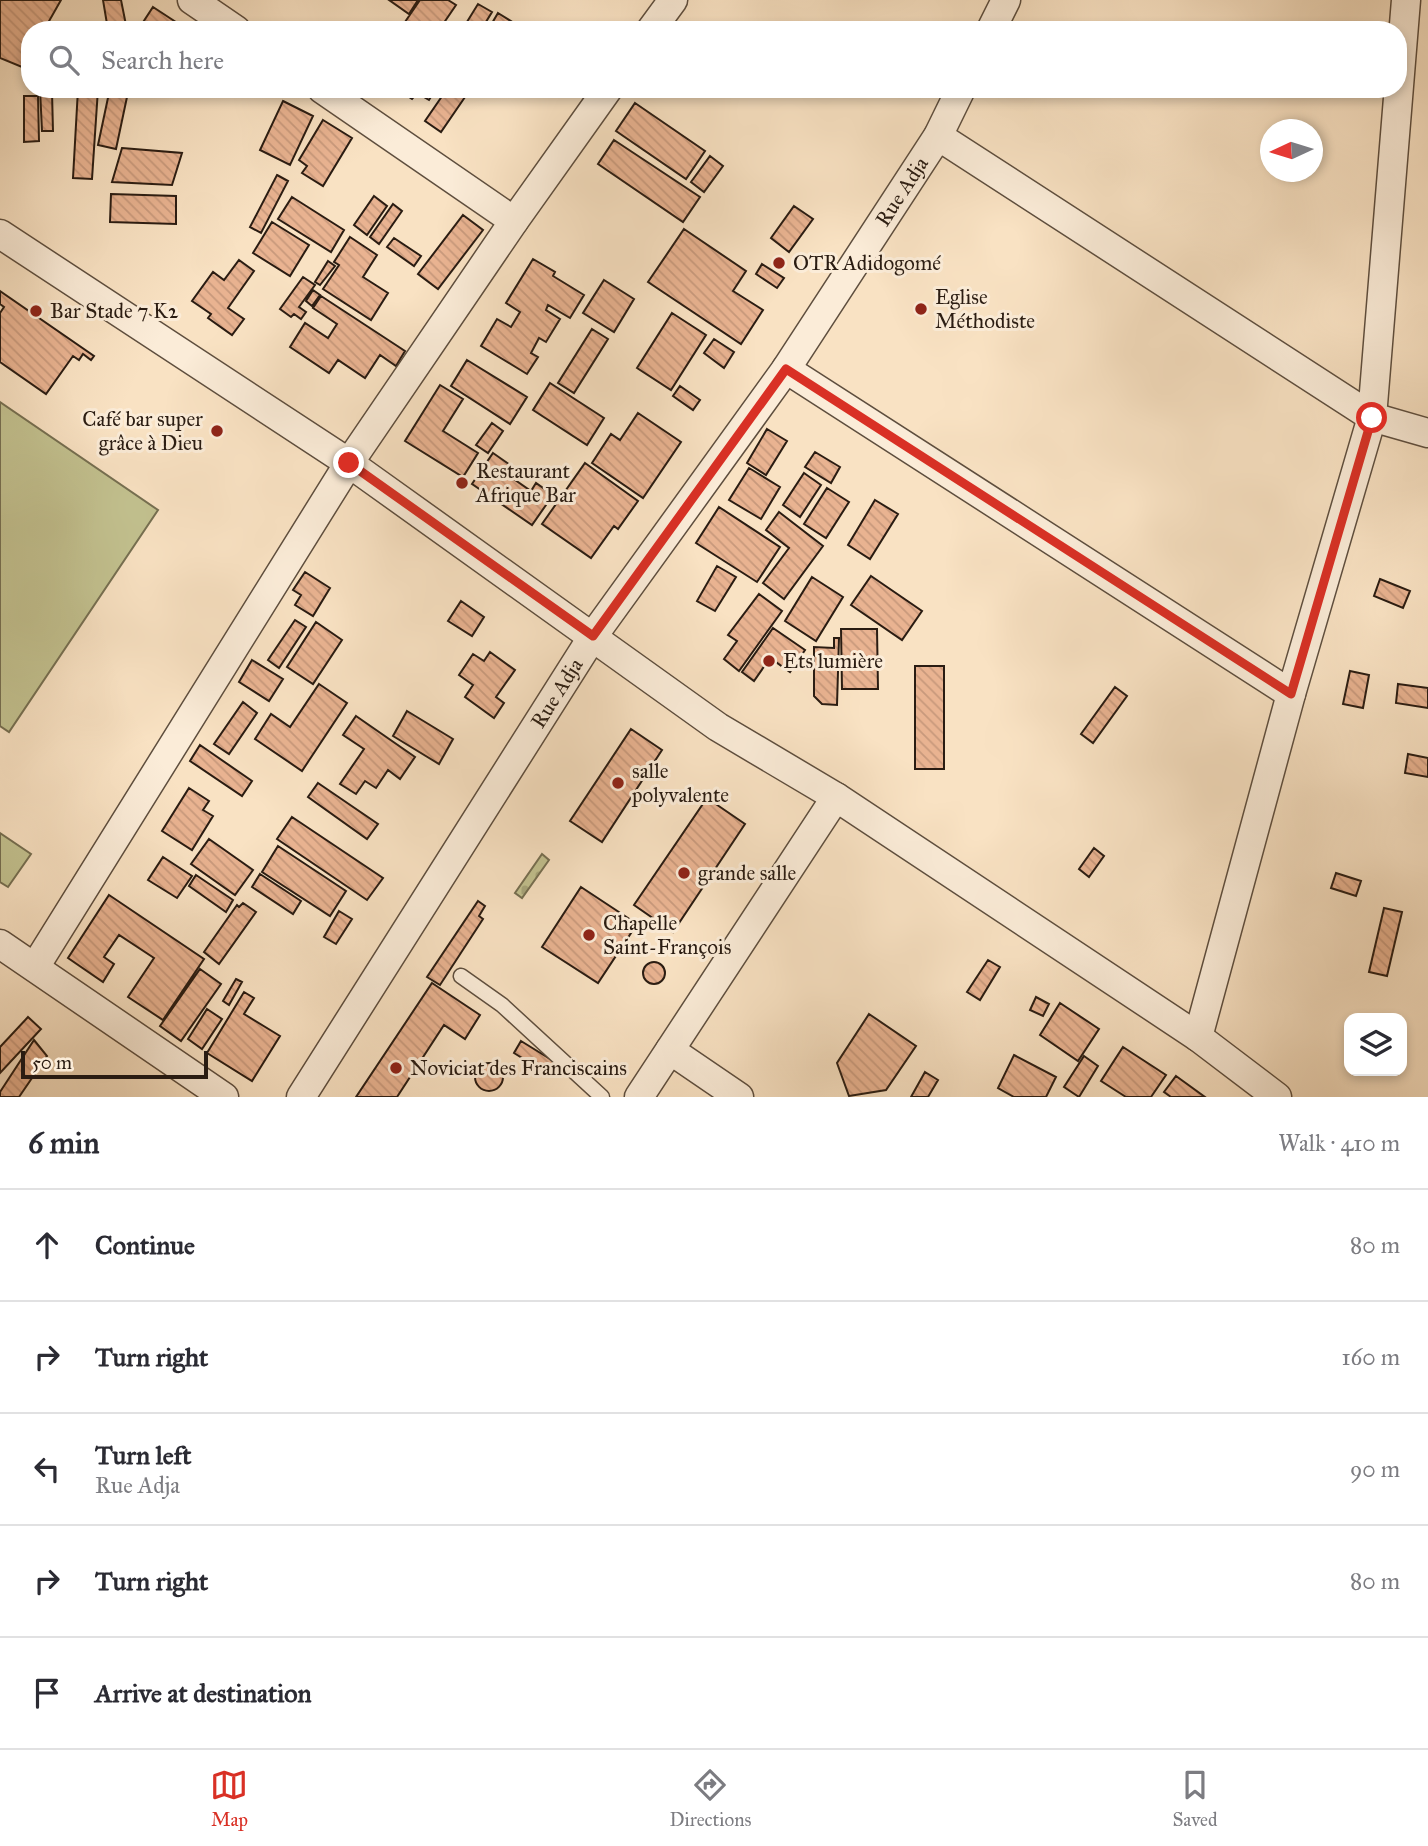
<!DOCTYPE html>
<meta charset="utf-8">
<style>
:root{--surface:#fff;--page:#f7f7f7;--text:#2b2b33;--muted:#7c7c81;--line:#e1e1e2;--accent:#d93025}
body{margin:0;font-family:"IM FELL Great Primer",serif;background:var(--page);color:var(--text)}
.controls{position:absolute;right:21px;bottom:21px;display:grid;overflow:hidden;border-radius:14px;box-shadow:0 4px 10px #0003}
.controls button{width:63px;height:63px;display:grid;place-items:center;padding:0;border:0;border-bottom:2px solid var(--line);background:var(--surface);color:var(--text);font:35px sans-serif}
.compass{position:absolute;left:1260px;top:119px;width:63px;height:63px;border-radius:50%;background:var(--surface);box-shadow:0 4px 10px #0003;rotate:266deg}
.scale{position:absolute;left:21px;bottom:18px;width:187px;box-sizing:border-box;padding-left:7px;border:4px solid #2a1c12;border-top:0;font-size:19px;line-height:24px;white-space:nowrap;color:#2a1c12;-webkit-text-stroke:5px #fbecd8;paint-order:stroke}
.stop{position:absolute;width:21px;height:21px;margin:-16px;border:5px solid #d93025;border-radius:50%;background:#fff}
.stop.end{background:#d93025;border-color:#fff;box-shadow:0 2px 7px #0008}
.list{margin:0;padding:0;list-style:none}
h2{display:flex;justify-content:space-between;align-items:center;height:91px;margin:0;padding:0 28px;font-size:30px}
h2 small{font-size:23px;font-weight:400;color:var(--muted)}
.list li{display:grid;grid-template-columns:46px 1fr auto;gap:21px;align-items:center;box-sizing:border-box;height:112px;padding:0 28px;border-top:2px solid var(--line)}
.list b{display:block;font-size:26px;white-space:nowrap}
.list p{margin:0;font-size:23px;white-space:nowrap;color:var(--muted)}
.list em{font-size:23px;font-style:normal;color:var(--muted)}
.icon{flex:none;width:38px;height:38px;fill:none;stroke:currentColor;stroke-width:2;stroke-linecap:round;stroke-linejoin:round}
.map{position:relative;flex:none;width:1428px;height:1097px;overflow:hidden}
.search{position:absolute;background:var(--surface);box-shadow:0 4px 10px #0003;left:21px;right:21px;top:21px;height:77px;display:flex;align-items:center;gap:18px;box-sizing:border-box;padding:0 24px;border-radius:28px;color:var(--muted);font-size:26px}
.sheet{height:651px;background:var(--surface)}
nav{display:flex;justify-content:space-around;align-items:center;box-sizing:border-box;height:98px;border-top:2px solid var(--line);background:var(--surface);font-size:19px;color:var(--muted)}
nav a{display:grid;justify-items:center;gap:4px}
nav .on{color:var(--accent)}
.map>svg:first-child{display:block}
</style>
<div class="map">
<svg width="1428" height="1097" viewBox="0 0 1428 1097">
<defs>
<pattern id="cemetery-stones" width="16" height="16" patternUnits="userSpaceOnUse" patternTransform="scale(1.75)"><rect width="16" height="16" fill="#c3c290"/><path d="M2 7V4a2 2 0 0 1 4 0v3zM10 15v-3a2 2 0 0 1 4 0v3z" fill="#a8a67b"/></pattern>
<pattern id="building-back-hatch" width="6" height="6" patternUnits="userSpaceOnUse" patternTransform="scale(1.75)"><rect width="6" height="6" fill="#e9b391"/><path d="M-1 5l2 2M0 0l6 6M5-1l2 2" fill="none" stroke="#c8997c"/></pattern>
</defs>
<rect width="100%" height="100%" fill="#f9e2c3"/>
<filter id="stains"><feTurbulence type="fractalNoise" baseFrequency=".00286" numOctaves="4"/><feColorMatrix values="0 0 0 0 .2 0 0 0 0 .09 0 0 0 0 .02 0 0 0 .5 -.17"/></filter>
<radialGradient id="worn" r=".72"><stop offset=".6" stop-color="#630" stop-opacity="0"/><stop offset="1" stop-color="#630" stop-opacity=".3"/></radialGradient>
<path fill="url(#cemetery-stones)" stroke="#766f51" stroke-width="2" d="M542 854 549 860 522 898 515 893Z"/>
<path fill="#c3c290" stroke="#766f51" stroke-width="2" d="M0 402 158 510 9 732 0 726Z
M0 833 31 854 8 887 0 882Z"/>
<path fill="url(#building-back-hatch)" stroke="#2a1c12" stroke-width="2" d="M0 0H61L44 30H30V54L22 67 0 58Z
M103 0H121L127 30H108Z
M389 0H418L409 14Z
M420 0H448L456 5 439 30H416L405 22Z
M478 4 492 12 481 30H462Z
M153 7 188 30H138Z
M498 13 522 28 521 30H488Z
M40 89H71V91L52 92 53 131H42Z
M78 89H98L92 179 73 178Z
M397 89H436L429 100 417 93 412 99Z
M447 89H454L465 97 441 132 425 121Z
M109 93 127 97 116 149 98 145Z
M24 96H38L39 141 24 142Z
M283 101 313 116 290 165 260 150Z
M635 103 705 151 686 179 616 131Z
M323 120 352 138 323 186 302 173 307 166 299 160Z
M614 140 700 197 683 222 598 164Z
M122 148 182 153 172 185 112 182Z
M710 156 723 166 704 192 691 182Z
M277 175 288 181 261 233 250 227Z
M111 194 176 196V224L110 222Z
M374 196 387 206 367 235 354 225Z
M292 197 344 230 331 252 278 219Z
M393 204 402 211 379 244 370 237Z
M794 206 813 219 789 252 771 238Z
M463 215 483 230 438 289 418 274Z
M272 222 309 245 290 276 253 253Z
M684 229 746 271 733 291 763 310 741 344 648 282Z
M350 237 377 255 363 277 388 293 371 320 323 289 339 265 334 262Z
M394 238 421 256 414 266 387 247Z
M533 259 555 272 553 276 584 295 570 318 548 305 546 310 560 319 546 342 539 338 531 353 538 357 527 374 481 346 497 319 511 327 520 312 506 303Z
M239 260 254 271 228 308 244 319 232 335 208 318 211 314 192 301 213 272 224 280Z
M328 261 335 266 320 285 315 282Z
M762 264 784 278 777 288 756 274Z
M303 277 315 285 299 307 306 312 301 319 294 314 291 317 280 309Z
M604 280 634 299 614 332 583 313Z
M313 290 320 295 312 306 306 301Z
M0 291 94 356 91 360 83 354 79 360 73 356 46 394 0 362V313L4 307 0 304Z
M321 296 405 351 396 366 380 355 365 378 338 360 329 373 290 347 305 323 328 338 337 324 313 308Z
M672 313 706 335 671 390 637 368Z
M592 329 608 339 574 393 558 383Z
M714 339 734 352 724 368 704 353Z
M467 360 527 397 510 424 451 386Z
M550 383 604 418 587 445 533 410Z
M440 385 463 399 443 431 478 453 463 477 405 441Z
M680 386 700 400 693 410 673 396Z
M638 413 681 442 643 498 592 463 611 434 620 440Z
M492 423 503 431 488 453 476 445Z
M767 429 787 441 766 475 747 463Z
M815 452 840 467 831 483 805 467Z
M493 453 513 467 508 475 531 491 536 483 553 495 532 525 472 484Z
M585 463 638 501 618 529 614 526 591 558 542 524Z
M749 468 780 487 761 519 729 500Z
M804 473 821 485 800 517 783 505Z
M827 488 849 502 826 538 804 524Z
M875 500 898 514 870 559 848 545Z
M719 507 780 547 757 582 696 543Z
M779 512 823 546 784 599 763 583 789 548 766 530Z
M717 566 736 577 715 611 697 601Z
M305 572 330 588 313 616 295 605 301 595 293 590Z
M871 576 922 611 902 640 851 605Z
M812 577 843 597 816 641 785 621Z
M1380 579 1410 591 1403 608 1374 596Z
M759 594 782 611 739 671 724 659 737 641 728 635Z
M461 601 484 617 472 636 448 621Z
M295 620 306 627 279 668 268 660Z
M316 622 342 640 313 684 287 667Z
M773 628 805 650 790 672 770 658 754 681 742 672Z
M841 629H877L878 689H842Z
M834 638H839L837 705 822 704 814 696V647L834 648Z
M490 652 515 670 496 697 504 703 494 718 465 697 473 685 459 675 473 654 484 661Z
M252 660 283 679 269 701 239 682Z
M915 666H944V769H915Z
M1350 671 1369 675 1363 708 1343 704Z
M319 684 347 703 302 771 255 739 271 714 290 727Z
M1398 684 1428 688V708L1396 703Z
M1115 687 1127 696 1093 743 1081 734Z
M243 702 257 713 229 754 214 744Z
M407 711 453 739 439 764 393 736Z
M356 716 415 757 400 779 388 770 376 788 365 781 356 794 340 784 364 749 343 735Z
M631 729 662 750 602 842 570 821Z
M200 745 252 781 242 796 190 761Z
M1408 754 1428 758V777L1405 773Z
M318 783 378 824 367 839 308 797Z
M189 788 209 801 203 810 213 816 192 850 162 831Z
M707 798 745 824 673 932 634 905Z
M292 817 383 878 367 900 277 839Z
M209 839 253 870 235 895 191 864Z
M278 846 346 891 330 916 262 872Z
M1094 848 1104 856 1089 877 1079 869Z
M163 857 192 876 177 898 148 880Z
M1336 873 1361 881 1356 896 1331 888Z
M260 874 301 901 293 914 252 887Z
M196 875 233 900 226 912 189 886Z
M581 887 637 924 598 983 542 947Z
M109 895 204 959 163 1020 128 997 154 958 119 935 104 957 114 964 103 982 68 958Z
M478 901 485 906 479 916 483 919 440 985 427 977Z
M243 903 256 912 219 964 204 952 237 905 239 907Z
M1384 908 1402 912 1387 976 1369 972Z
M339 911 352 919 336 944 324 937Z
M988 960 1000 967 980 1000 967 992Z
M643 973a11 11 0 1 1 22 0a11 11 0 1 1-22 0Z
M200 969 221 984 181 1041 160 1026Z
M236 979 242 982 229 1005 223 1001Z
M432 983 480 1015 465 1039 444 1025 397 1097H356Z
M244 992 254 998 244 1014 280 1036 252 1081 207 1053Z
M1036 997 1049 1004 1043 1016 1030 1010Z
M1060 1003 1099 1029 1078 1061 1040 1035Z
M207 1009 222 1019 202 1049 188 1039Z
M869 1014 916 1046 886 1090 849 1096 837 1063Z
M28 1017 41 1029 0 1073V1047Z
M34 1040 47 1056 19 1097H0V1092Z
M521 1041 555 1062 548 1074 514 1053Z
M1123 1047 1166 1075 1151 1097H1126L1101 1081Z
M1014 1055 1056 1077 1046 1097H1014L998 1088Z
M1084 1056 1098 1066 1079 1097 1064 1087Z
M475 1077a14 14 0 1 1 28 0a14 14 0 1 1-28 0Z
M925 1072 938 1080 928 1097H911Z
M1176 1076 1205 1097H1171L1164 1092Z"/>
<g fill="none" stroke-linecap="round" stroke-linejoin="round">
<g stroke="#5e4e3e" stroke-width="17">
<path id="service" d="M461 976 502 1005 602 1097"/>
</g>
<g stroke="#5e4e3e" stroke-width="31">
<g id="minor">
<path d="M192 0 236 30"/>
<path d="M651 30 673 0"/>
<path d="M991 30 1006 0"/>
<path d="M322 89 514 221"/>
<path d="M938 136 1372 417 1428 433"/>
<path d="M0 234 349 463 718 727 836 797 1198 1037 1277 1097"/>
<path d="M786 369 1291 694"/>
<path d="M0 944 224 1097"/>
<path d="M35 967 349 463 514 221 608 89"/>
<path d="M1198 1037 1291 694 1372 417 1406 0"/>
<path d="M670 1050 739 1097"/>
<path id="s1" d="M301 1097 593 636 786 369 938 136 961 89"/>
<path d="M639 1097 836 797"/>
</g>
</g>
<use href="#service" stroke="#fbecd8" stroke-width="14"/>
<use href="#minor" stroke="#fbecd8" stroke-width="28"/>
</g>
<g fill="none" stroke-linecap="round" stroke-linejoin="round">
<path stroke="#d93025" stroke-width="9" d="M349 463 593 636 786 369 1291 694 1372 418"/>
</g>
<g fill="#8f2418" stroke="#fbecd8" stroke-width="2.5">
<circle cx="779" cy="263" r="7"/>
<circle cx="921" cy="309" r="7"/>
<circle cx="36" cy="311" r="7"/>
<circle cx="217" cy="431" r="7"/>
<circle cx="462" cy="483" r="7"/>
<circle cx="769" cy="661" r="7"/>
<circle cx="618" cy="783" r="7"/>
<circle cx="684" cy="873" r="7"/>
<circle cx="589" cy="935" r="7"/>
<circle cx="396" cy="1068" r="7"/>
</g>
<g text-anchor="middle" stroke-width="6" stroke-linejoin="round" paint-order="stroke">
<g font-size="21" fill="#2a1c12" stroke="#fbecd8">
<text dy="7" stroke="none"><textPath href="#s1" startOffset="1087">Rue Adja</textPath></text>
<text dy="7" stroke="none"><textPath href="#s1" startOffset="478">Rue Adja</textPath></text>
</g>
<g font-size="21" fill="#2a1c12" stroke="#fbecd8" text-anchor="start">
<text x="793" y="270">OTR Adidogomé</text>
<text x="935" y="304">Eglise<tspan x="935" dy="24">Méthodiste</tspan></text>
<text x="50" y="318">Bar Stade 7 K2</text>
<text x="203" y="426" text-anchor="end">Café bar super<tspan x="203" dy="24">grâce à Dieu</tspan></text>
<text x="476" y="478">Restaurant<tspan x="476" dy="24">Afrique Bar</tspan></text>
<text x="783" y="668">Ets lumière</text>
<text x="632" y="778">salle<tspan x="632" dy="24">polyvalente</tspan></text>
<text x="698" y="880">grande salle</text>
<text x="603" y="930">Chapelle<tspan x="603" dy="24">Saint-François</tspan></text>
<text x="410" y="1075">Noviciat des Franciscains</text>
</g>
</g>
<rect width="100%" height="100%" filter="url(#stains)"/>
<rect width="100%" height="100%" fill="url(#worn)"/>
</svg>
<div class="controls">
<button><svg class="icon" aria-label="layers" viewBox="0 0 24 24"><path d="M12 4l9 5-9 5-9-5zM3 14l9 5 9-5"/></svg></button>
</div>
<svg class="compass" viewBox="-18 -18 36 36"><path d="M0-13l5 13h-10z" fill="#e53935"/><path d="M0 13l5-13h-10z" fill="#7c7c81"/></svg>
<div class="scale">50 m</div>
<div class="stop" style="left:1372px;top:418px"></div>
<div class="stop end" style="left:349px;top:463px"></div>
<div class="search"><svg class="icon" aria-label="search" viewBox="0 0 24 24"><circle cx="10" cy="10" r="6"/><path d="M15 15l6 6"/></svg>Search here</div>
</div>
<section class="sheet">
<h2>6 min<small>Walk · 410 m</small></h2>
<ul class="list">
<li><svg class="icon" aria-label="ahead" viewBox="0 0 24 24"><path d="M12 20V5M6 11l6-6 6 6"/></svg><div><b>Continue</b></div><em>80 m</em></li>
<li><svg class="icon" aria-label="right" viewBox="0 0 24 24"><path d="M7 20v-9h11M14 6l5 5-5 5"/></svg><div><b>Turn right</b></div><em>160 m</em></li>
<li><svg class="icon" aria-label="left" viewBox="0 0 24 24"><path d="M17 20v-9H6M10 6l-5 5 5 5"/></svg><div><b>Turn left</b><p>Rue Adja</p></div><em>90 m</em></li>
<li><svg class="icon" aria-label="right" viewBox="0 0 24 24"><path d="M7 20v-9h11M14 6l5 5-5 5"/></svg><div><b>Turn right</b></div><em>80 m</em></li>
<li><svg class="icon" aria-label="arrive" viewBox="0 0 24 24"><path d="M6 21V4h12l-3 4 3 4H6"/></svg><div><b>Arrive at destination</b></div></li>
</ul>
</section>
<nav>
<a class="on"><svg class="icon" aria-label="map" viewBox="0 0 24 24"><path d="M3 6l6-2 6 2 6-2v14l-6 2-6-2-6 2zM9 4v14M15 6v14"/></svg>Map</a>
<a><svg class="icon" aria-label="directions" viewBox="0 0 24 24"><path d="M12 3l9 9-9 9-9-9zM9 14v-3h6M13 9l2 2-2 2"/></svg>Directions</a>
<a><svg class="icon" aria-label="saved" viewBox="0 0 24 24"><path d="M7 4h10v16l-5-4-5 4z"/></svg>Saved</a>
</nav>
